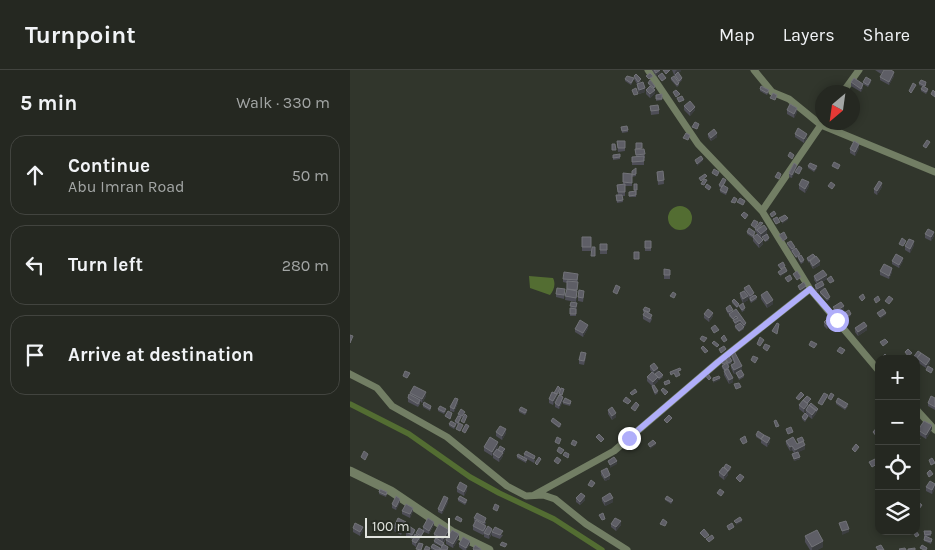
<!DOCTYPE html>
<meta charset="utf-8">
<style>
:root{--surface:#252821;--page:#2d302a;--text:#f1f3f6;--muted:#a3a6a5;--line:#42443f}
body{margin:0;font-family:Karla,sans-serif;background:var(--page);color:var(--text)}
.controls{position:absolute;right:15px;bottom:15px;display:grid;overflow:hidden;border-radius:10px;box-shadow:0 2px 8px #0003}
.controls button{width:45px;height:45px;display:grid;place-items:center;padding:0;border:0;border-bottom:1px solid var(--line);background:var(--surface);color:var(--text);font:25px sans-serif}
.compass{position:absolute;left:465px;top:15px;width:45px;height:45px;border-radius:50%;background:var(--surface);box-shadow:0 2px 8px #0003;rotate:209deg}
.scale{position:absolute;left:15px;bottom:12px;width:85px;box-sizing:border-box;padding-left:5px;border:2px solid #e1e4de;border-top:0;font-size:14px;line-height:18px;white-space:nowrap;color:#e1e4de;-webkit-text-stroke:4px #272c23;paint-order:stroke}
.stop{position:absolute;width:15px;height:15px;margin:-11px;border:4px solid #b0aefa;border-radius:50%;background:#fff}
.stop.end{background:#b0aefa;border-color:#fff;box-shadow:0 1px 5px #0008}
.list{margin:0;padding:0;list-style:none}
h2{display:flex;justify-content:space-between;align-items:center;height:65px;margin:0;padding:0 20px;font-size:21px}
h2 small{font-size:16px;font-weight:400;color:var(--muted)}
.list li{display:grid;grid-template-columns:32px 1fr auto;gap:15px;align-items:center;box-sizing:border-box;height:80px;margin:0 10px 10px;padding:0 10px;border:1px solid var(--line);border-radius:15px}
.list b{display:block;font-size:19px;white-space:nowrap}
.list p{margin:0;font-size:16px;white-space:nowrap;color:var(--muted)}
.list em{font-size:16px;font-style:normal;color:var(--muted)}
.icon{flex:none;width:28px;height:28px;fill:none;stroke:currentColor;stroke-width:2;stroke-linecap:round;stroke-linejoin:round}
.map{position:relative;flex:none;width:585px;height:480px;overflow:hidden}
header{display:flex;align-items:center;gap:30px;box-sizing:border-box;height:70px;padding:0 25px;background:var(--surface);border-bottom:1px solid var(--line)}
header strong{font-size:24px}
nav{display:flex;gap:28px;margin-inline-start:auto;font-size:18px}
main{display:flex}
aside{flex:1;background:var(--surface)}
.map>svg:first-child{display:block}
</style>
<header>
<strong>Turnpoint</strong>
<nav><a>Map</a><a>Layers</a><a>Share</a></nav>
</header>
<main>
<aside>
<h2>5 min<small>Walk · 330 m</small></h2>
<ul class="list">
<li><svg class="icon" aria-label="ahead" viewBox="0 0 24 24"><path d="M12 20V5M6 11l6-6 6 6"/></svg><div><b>Continue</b><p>Abu Imran Road</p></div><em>50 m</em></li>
<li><svg class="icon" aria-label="left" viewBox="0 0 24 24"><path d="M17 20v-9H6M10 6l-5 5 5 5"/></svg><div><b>Turn left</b></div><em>280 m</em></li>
<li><svg class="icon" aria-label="arrive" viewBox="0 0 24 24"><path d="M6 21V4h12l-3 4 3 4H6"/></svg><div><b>Arrive at destination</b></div></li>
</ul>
</aside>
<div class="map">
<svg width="585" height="480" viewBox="0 0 585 480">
<rect width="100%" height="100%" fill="#31362c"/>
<path fill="#536d32" d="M318 148a12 12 0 1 1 24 0a12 12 0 1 1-24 0Z
M179 206 203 208C206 214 204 220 200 225L180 218Z"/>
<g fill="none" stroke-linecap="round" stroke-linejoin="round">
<path stroke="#536d32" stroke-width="5.5" d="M0 334 59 364 120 407 149 423 204 449 252 480"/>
<path stroke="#727e64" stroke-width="7" d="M298 0 348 74 412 141 460 219 529 301
M404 0 422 22 439 29 471 55 585 102
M493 22 509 0
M412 141 473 52
M0 304 27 318 42 336 97 367 157 416 176 426 193 425 205 429 236 454 277 480
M566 339 585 360
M184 425 264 381 368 292 460 219"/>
<path stroke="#727e64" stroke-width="9" d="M0 401 41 421 102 462 139 480"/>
</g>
<path fill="#4e4e57" d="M302 0H310V3L306 6Z
M322 0H331V1L328 3 332 10 329 13V15L327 17 321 10V8L325 7Z
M525 0H534L531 4Z
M284 6 291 11 289 13 295 22 289 24 287 18V14L284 9 281 15 275 11V9L284 8Z
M544 6 539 15 530 10V7Z
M501 12 513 14V12H521L518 17 513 14V18L511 22 501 16Z
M298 13 305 17 304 19 305 23 300 28 296 24V20L300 16 298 14Z
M569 13 576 14 575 17 578 21 576 24 571 21V19L573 17 569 15Z
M410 19 419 22 417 25 410 21Z
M312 24V30L306 31V25Z
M300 36 309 40V44L301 45Z
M334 36 345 40 340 46 334 40Z
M437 40 447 42 444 48 437 44Z
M271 57 278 60V62L272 63Z
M358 64 367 67 361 71 358 67Z
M445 64 457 68 454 73 445 67Z
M267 71H275V81L268 82Z
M509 78 505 86 500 83V79Z
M285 79H294L295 88H294V95H282V87H286Z
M270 84V89L263 90V85Z
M444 93 442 108 439 107V103Z
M458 96 467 98 464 102 458 98Z
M286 98V106L282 107V116H275V126H272L273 132 267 133 266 125H268L267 115 273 114V103L282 104Z
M313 101 314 114 308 115 307 102Z
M376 112 373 116 378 120 376 125 370 122 371 118 369 117V115Z
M284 114H287L286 127H279V122L284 121Z
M449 115 459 116 455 123 449 119Z
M532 117 527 125 524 123V119Z
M413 155 412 157 417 163 414 166 419 170 415 172 412 167 411 168 407 164V163L405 161V159Z
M397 162 405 164 404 167 413 174 409 178 403 171V168L397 164Z
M575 164 584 166 581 171 575 168Z
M232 167H241V181H232Z
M295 171H301V181H295Z
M437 173 445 178 454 192 451 194 448 189V187L446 188 437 175Z
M250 174H257V184H250Z
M564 175 560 183 555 180V176Z
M457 188 470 195 463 199 460 194V192L459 193 457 190Z
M542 191H553L549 198 542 194Z
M314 199 320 200V209H314Z
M530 201 542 202 539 209 530 205Z
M464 206 477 209 472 212 474 218 467 223 465 219V215L467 214 464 210Z
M228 207 227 225 226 232 215 230 217 213 213 212V209Z
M394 218 404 225 407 229 401 233 398 227V230L393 233 390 227V223L394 221Z
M470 222 480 229 477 231 470 224Z
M215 223 214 229 206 227V224Z
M234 225 233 232 228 231V227Z
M411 225 423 234 417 238 411 229Z
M382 231 389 235 395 240 392 242 389 236 387 238 382 233Z
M221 232 227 233 226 246H220Z
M376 238 383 241 396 255 394 257 391 254 394 259 389 262 385 258V256L390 253V252L385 255 383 250 379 246V244L383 242 378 244 376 240Z
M293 240 300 241 299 243 302 249 300 253 293 249V245L295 242H293Z
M354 244 363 246 359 252 354 248Z
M474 252 483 253 477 259 474 256Z
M238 258 233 267 225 262V259Z
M505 258 517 260 508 266 505 262Z
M381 283 392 300H391L394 307 389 310 386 303 384 304 381 298V295L384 293 381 287Z
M571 283 580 293 576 298 567 292V290L566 291V289Z
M236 287 234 295 229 294V290Z
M375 287 382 293 378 295 377 292 383 312 379 314 374 305V301L372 298 373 296 371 292V290H376Z
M300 296 308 301 313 307 309 310 308 309V311L303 316 308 323 305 325 302 318V316L297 311V307L302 302 300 300Z
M208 316 210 318V319L211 318 214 319 212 326 213 327V331L209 339 205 337V333L209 326V324L210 321 207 326 203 335 199 333V329L202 322 204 323Z
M60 323 76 326 72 333 70 331V334L68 337 58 332V328L60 325Z
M585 328V340L578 336V333Z
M461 331 458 334V337L468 340 462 349 458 346V347L455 352 452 349V347L456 344V341L454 343 449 339V335Z
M213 332 221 333 220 336 213 334Z
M486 332 498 336 495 340 486 334Z
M108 333 104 342 100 341V337Z
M73 335 81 338 80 341 73 337Z
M88 339 96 341 94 344 88 341Z
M169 340 177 342 175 345 169 342Z
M258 340 266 347 262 350 258 344Z
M108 344H115L112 348 111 347 108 355 105 353 106 356 104 359 99 356V354L105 353Z
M201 351 211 356 209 358 201 352Z
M582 359 576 369 568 364V360Z
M146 362 156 363 152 370 146 366Z
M406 365 420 372 417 377 411 373V370L406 367Z
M447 369 454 373 455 379 448 382 450 389 444 391 442 384 444 383 442 380 440 381 436 374V371L447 374H449Z
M148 376 147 379 155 381 153 384V386L149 392 143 388V384L142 386 134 381V377Z
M174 384 185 390 184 393 177 389 176 393 167 388V386L174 387Z
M381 399 378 402V405L374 410 369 406V402Z
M251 401 260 409 255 411 251 405Z
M576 417 585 418 582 424 576 421Z
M107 418 117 420 114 426 107 422Z
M29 422 37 424 36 427 29 424Z
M226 428 235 430 230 435 226 432Z
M252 428 263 432 255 436 252 431Z
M108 429 117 432 115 435 108 431Z
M315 429 323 431 321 434 315 430Z
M50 432 46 440 42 438V434Z
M98 432 92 444 88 442V439Z
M52 441H63L60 448 52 444Z
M124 448 136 452 135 455 136 459 153 465 150 469 142 466V464L139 469 134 467V464L133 465 123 460V456L125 452 124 451Z
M261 454 271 455 266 461 261 457Z
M84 455 79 464 74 462 71 467 66 465V463L73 460V457Z
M56 456 51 465 44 461V457Z
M3 458 13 461 10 466 3 462Z
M574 461H581V466L575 467 582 470 581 474 574 471Z
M56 462 65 464 62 469 56 466Z
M99 463 94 473V475L98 480H83L81 479V477L90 479 92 477 84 473 85 469 84 468V464Z
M455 466 473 477 467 480H460L455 472Z
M109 468 103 478 96 474V470Z
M70 470 66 477 62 474V471Z
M109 474H120L116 480H113L109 477Z"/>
<path fill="#3c3e40" d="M310 0V3L306 6V3Z
M327 0H331V1L325 6V2Z
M544 2V6L539 15V12Z
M513 14V18L511 22V19Z
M295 18V22L289 24V20Z
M305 20V23L300 28V24Z
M345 37V40L340 46V42Z
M447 38V42L444 48V44Z
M367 63V67L361 71V68Z
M457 64V68L454 73V69Z
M509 74V78L505 86V82Z
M353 89V91L347 96V94Z
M447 95V99L442 108V105Z
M459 112V116L455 123V119Z
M532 113V117L527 125V121Z
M438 148V150L432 154V152Z
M417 159V163L411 168V164Z
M584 162V166L581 171V167Z
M413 170V174L409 178V174Z
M564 171V175L560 183V179Z
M553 188V191L549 198V195Z
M470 191V195L463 199V196Z
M542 198V202L539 209V206Z
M437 201V202L430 207V205Z
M477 205V209L467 215V211Z
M474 215V218L467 223V219Z
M456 216V218L450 222V220Z
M398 226V230L393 233V229Z
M423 230V234L417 238V234Z
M494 236V240L486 245V241Z
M363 243V246L359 252V248Z
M536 243V245L530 249V247Z
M501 244V246L495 250V248Z
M483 249V253L477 259V255Z
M238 255V258L233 267V263Z
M517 256V260L508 266V262Z
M580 289V293L576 298V295Z
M392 296V300L384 304V300Z
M308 298V302L304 305V301Z
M308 307V311L303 316V312Z
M370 308V310L363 313V311Z
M383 308V312L379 314V310Z
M76 322V326L72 333V329Z
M207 324V328L203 335V331Z
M213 327V331L209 339V336Z
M108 329V333L104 342V339Z
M458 334V338L454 343V339Z
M466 340V344L462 349V345Z
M266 343V347L262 350V346Z
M582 355V359L576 369V365Z
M156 359V363L152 370V366Z
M420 368V372L417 377V373Z
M570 368V372L567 378V374Z
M148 372V376L142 386V382Z
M306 373V375L300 379V377Z
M455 375V379L445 384V380Z
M442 376V380L440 381V377Z
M155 379V381L153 384V386L149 392V388Z
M569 379V383L566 385V381Z
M450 387V389L444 391V389Z
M267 391V394L260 398V395Z
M378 401V405L374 410V406Z
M260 405V409L255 411V408Z
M585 414V418L582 424V420Z
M117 416V420L114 426V422Z
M235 426V430L230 435V432Z
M98 428V432L92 444V441Z
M263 428V432L255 436V432Z
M50 429V432L46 440V437Z
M63 438V441L60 448V444Z
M392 450V452L386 455V453Z
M271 451V455L266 461V457Z
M56 452V456L51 465V461Z
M84 452V455L79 464V461Z
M13 457V461L10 466V462Z
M142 459V462L139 469V465Z
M499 459V462L492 465V461Z
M65 460V464L62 469V465Z
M99 460V463L93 473V469Z
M109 464V468L103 478V474Z
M70 467V470L66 477V473Z
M120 471V474L116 480V478Z
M473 471V477L467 480H462V477Z"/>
<path fill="#5e5e66" stroke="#727378" d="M304 0H310L306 3Z
M313 0H320L316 4Z
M534 0H541L544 2 539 12 530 7Z
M328 2 332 8 329 11 325 5Z
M300 3 303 6 299 9 296 6Z
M312 3 316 8 312 11 308 6Z
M286 4 291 9 288 12 284 6Z
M277 6 284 8 281 13 275 9Z
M324 6 329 13 327 15 321 8Z
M516 7 521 10 518 15 513 12Z
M504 8 513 14 511 19 501 12Z
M300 10 305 16 304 18 298 13Z
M571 10 576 12 575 16 569 13Z
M293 12 295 18 289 20 287 14Z
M563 13 566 15 561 23 559 21Z
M300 16 305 20 300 24 296 20Z
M411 16 419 20 417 23 410 19Z
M573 16 578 19 576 22 571 19Z
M286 18 288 24 284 25 282 20Z
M482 19 487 22H480Z
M326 20 330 24 326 27 323 22Z
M583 20 585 22V27L581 24Z
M423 23 427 25 425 30 420 28Z
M312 24V29H306V25Z
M332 26 334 30 329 32 327 28Z
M340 31 345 37 340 42 334 36Z
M440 34 447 38 444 44 437 40Z
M308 35 309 40 301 41 300 36Z
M345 52 349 54 347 59 342 57Z
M277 56 278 60 272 61 271 57Z
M448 58 457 64 454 69 445 64Z
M364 59 367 63 361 68 358 64Z
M336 63 340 65 338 70 333 68Z
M577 70 580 72 576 78 573 76Z
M267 71H275V78H268Z
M504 71 509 74 505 82 500 79Z
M286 73H292V78L286 79Z
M262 74H265L266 80H262Z
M285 79H294L295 84 286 85Z
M440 82 444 85 442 89 438 86Z
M270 84V87L263 88V85Z
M294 86V91L282 92V87Z
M351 86 353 89 347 94 345 90Z
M484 92 490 95 488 99 482 96Z
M444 93 447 95 442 105 439 103Z
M460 93 467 96 464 100 458 96Z
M449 96 452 98 449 104 445 102Z
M286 98V104L282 105V101Z
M364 99 369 102 367 106 362 103Z
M313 101 314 110 308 111 307 102Z
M428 102 431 104 429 109 425 107Z
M273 103 282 104V113L273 112Z
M355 104 357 106 351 111 349 108Z
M373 108 376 110 372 117 369 115Z
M354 109 357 110 354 115 351 114Z
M452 109 459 112 455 119 449 115Z
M529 111 532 113 527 121 524 119Z
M481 112 485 115 482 119 478 116Z
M275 114V122H268L267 115Z
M284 114H287V120H284Z
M357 114 361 117 359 120 355 117Z
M373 115 378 118 376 123 370 120Z
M286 121V125L279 126V122Z
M266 125H272L273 130 267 131Z
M384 127 387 129 385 133 381 132Z
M390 128 395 131 393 135 387 132Z
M424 141 426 144 422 147 420 144Z
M394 142 398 145 395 149 391 145Z
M435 145 438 148 432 152 429 148Z
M427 147 430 152 426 154 423 149Z
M404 150 408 152 405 158 401 155Z
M410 152 413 153 407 160 408 161 405 159Z
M414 155 417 159 411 164 407 160Z
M399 158 405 162 403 166 397 162Z
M578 159 584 162 581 167 575 164Z
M434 162 437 168 433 171 429 165Z
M407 164 413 170 409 174 403 167Z
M417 164 419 168 415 171 412 167Z
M232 167H241V177H232Z
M552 168 556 171 553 176 549 174Z
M559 169 564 171 560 179 555 176Z
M295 171H301V178H295Z
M441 171 445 177 442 179 437 173Z
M250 174H257V180H250Z
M242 177H245V186H241Z
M446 178 450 184 446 187 442 181Z
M284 182H289V189H284Z
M463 184 465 186 459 191 457 188Z
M546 184 553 188 549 195 542 191Z
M451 185 454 190 451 192 448 187Z
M466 186 470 191 463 196 460 191Z
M433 192 435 196 431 199 428 195Z
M534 194 542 198 539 206 530 201Z
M435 197 437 201 430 205 428 202Z
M314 199 320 200V205H314Z
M473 200 477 205 467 211 464 206Z
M447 201 451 207 447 210 443 204Z
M214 202 228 204 227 210 213 209Z
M440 205 442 209 438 212 435 208Z
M481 206 484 211 480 213 477 209Z
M217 211 228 212 227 220 217 219Z
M472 211 474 215 467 219 465 215Z
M454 212 456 216 450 220 448 216Z
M266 215 270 217 267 224 263 222Z
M399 215 404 223 400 226 394 218Z
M207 218 215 219 214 225 206 224Z
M475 218 480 227 477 229 470 222Z
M217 219 227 221 226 228 215 226Z
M229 220 234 221 233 228 228 227Z
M394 221 398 226 393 229 390 223Z
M417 221 423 230 417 234 411 225Z
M323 222 326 224 324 228 320 226Z
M513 224 515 228 512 231 509 227Z
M405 225 407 227 401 231 400 228Z
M528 226 530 230 526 233 524 229Z
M539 226 543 229 539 234 535 231Z
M384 229 389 234 387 237 382 231Z
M221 232 227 233 226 237 220 236Z
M491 232 494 236 486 241 483 237Z
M393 233 395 238 392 240 389 236Z
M380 235 383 240 378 242 376 238Z
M295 237 300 239 299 242 293 240Z
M220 238 226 239V244H220Z
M358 239 363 243 359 248 354 244Z
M386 239 396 253 394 255 390 250 385 253 383 250 388 248 386 246 383 249 379 244Z
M533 239 536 243 530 247 527 243Z
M499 240 501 244 495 248 492 244Z
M295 241 302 245 300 249 293 245Z
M480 246 483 249 477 255 474 252Z
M230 250 238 255 233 263 225 259Z
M514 252 517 256 508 262 505 258Z
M390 253 394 257 389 261 385 256Z
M427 253 429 254 427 264 422 261Z
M365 255 369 260 364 263 361 258Z
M0 265 3 266 0 273Z
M374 265 377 270 374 272 371 268Z
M352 266 357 268 354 272 350 269Z
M410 267 414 270 410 276 407 274Z
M535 269 538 272 533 276 530 272Z
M364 271 369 275 367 277 362 273Z
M461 271 467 274 464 278 459 275Z
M415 274 420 276 417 281 413 278Z
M353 276 358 281 355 283 351 278Z
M374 276 376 279 371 283 369 279Z
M490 277 495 280 492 284 487 281Z
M558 279 562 283 558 286 555 282Z
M384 281 392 296 384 300 381 295 385 293 381 283Z
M568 281 571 283 567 288 566 289H562Z
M231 282 236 283 234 291 229 290Z
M571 283 580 289 576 295 567 288Z
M535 284 539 289H534L533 286Z
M379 286 382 291 378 293 375 287Z
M403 286 408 288 405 293 401 290Z
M374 288 377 292 373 294 371 290Z
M304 293 308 298 304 301 300 296Z
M377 293 379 297 375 300 372 296Z
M578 296 583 299 581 303 576 300Z
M330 298 331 300 328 301 330 305 326 307 324 303 321 305 320 302Z
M378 299 383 308 379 310 374 301Z
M391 300 394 305 389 308 386 303Z
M55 301 60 303 57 308 53 306Z
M309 301 313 305 309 308 305 304Z
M302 302 308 307 303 312 297 307Z
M357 302 361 308 359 310 354 304Z
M369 306 370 308 363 311V308Z
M319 310 320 313 315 315 314 312Z
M389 313 391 317 386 319 384 314Z
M304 315 308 321 305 323 302 316Z
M64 316 76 322 72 329 60 323Z
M208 316 210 318 207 324 204 323Z
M211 318 214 319 212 325 209 324Z
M313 318 318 322 315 325 311 320Z
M285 319 287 322 282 325 280 323Z
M202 322 207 324 203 331 199 329Z
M451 322 454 325 449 330 446 328Z
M474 323 478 325 472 335 468 333Z
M481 323 484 325 481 330 478 328Z
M59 324 70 330 68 334 58 328Z
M209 325 213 327 209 336 205 333Z
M457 326 461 329 457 333 453 330Z
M581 326 585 328V337L578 333Z
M276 327 281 331 278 334 273 331Z
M105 328 108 329 104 339 100 337Z
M215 328 221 331 220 334 213 332Z
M488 328 498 334 495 338 486 332Z
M453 330 458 334 454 339 449 335Z
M74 332 81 336 80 339 73 335Z
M286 332 289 335 285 341 281 338Z
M461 333 468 339 466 341 459 335Z
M459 335 466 340 462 345 456 340Z
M90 336 96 339 94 342 88 339Z
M171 337 177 340 175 343 169 340Z
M262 337 266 343 262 346 258 340Z
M111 339 115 342 112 346 108 344Z
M98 341 102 343 100 349 95 346Z
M455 343 458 346 455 350 452 347Z
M115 344 117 346 114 353 111 351Z
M319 345 322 348 317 353 314 350Z
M108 346 111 347 108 353 105 351Z
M203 348 211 354 209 357 201 351Z
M426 350 429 356 426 357 424 351Z
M101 351 106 354 104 357 99 354Z
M574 351 582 355 576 365 568 360Z
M109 353 113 355 110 361 106 359Z
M116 354 119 356 115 363 112 361Z
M529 355V359L527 362 529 364V365L527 367 523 362Z
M150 356 156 359 152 366 146 362Z
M441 357 443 362 438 364 436 359Z
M408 361 414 365 411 369 406 365Z
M249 364 254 369 251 372 246 367Z
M414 365 420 368 417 373 411 369Z
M395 366 397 372 393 374 390 369Z
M566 366 570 368 567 374 566 373Z
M140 367 148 372 142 382 134 377Z
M207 367 211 369 209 374 205 372Z
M443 367 447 374 453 371 455 375 445 380 442 376 440 377 436 371Z
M452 367 454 371 449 373 447 369Z
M223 370 227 372 225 376 221 374Z
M303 370 306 373 300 377 298 374Z
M506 374 509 377 505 382 502 379Z
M150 376 155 379 152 382 148 380Z
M209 377 214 380 211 384 207 381Z
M147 379 153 383 149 388 143 384Z
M14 381 18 384 15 390 11 387Z
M176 381 185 386 184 389 174 384Z
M215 382 219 384 218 388 213 385Z
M448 382 450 387 444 389 442 384Z
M168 384 177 389 176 391 167 386Z
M189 387 191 389 187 395 185 393Z
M207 387 211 390 208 394 204 391Z
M264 387 267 391 260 395 258 391Z
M582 388 585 393 581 395 579 390Z
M525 389 527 394 522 397 519 392Z
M376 394 381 397 378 401 374 397Z
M373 397 378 401 374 406 369 402Z
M257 398 260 405 255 408 251 401Z
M580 400 583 404 579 407 577 403Z
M390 404 394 407 390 412 386 408Z
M241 410 245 413 242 417 238 415Z
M580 411 585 414 582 420 576 417Z
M110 412 117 416 114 422 107 418Z
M30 419 37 422 36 425 29 422Z
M370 419 374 422 371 426 367 423Z
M231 423 235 426 230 432 226 428Z
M260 423 263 428 255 432 252 428Z
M46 426 50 429 46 437 42 434Z
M94 426 98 428 92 441 88 439Z
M110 426 117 430 115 433 108 429Z
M317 426 323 430 321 432 315 429Z
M567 431 572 435 569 439 566 437Z
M56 434 63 438 60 444 52 441Z
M145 434 149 436 147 441 143 439Z
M127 443 136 448 134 453 124 448Z
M253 443 255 449 252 450 249 445Z
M107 446 112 449 111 452 105 449Z
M390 447 392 450 386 453 384 451Z
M48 448 56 452 51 461 44 457Z
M78 448 84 452 79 461 73 457Z
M265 448 271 451 266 457 261 454Z
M313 449 317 452 315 456 310 454Z
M126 450 136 456 133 461 123 456Z
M496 451 499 459 492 461 489 453Z
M5 453 13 457 10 462 3 458Z
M382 453 384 457 379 460 377 456Z
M89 454 99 460 93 469 84 464Z
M59 456 65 460 62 465 56 462Z
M138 456 142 459 139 465 134 463Z
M145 457 153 461 150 465 142 462Z
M69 458 74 461 71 466 66 463Z
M354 459 359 465 355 468 350 463Z
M102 460 109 464 103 474 96 470Z
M467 460 473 471 462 477 455 466Z
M562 461H566L569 465 566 467Z
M574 461H581V464L575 465Z
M65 464 70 467 66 473 62 471Z
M362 465 364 468 359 472 356 469Z
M575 466 582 469 581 472 574 470Z
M113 467 120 471 116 478 109 474Z
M86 468 94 473 92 476 84 471Z
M152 472 157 474 155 477 150 475Z
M69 473 73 474 71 480 66 479Z
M83 474 90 478 89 480H86L81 477Z
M93 474 98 477 97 480H90Z
M125 475 131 479V480H124L123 479Z
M531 475 534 480H528L526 477Z
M572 475 577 478 576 480H574L570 478Z
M76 476 80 478 79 480H74Z
M555 478 556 480H550L549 479Z
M565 478V480H558V479Z"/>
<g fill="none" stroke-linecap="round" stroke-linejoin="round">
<path stroke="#b0aefa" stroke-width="6" d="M279 368 368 292 460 219 487 250"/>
</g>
</svg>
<div class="controls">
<button>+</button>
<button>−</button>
<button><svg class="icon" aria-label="locate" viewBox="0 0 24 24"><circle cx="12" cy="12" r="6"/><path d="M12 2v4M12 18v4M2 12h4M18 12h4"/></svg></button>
<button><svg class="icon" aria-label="layers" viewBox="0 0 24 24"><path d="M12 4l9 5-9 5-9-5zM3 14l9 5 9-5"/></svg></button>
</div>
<svg class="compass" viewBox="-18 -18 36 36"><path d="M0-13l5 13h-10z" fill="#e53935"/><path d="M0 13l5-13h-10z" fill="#a3a6a5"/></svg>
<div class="scale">100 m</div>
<div class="stop" style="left:487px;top:250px"></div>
<div class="stop end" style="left:279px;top:368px"></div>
</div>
</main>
